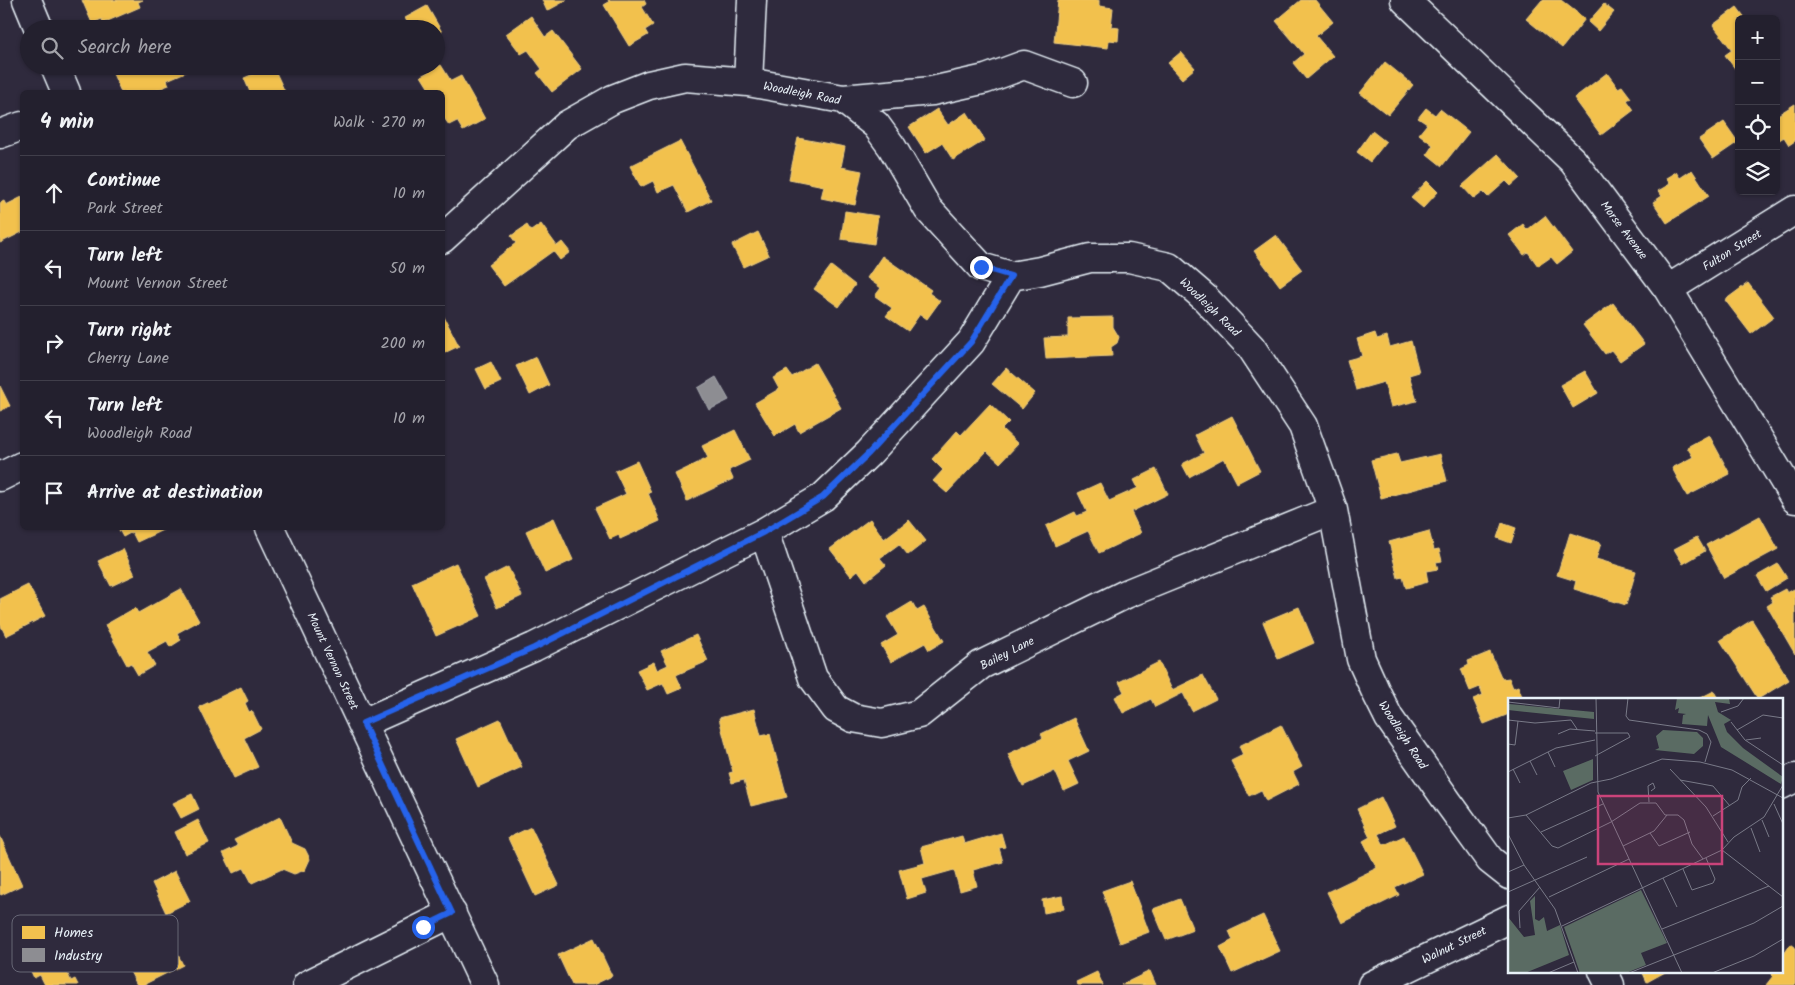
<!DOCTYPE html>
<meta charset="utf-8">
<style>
:root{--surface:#23202e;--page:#2b2836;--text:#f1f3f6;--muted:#a3a3aa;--line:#403e4a}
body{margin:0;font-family:Kalam,sans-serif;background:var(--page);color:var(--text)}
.controls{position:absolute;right:15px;top:15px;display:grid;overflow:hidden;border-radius:8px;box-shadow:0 1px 4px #0004}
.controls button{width:45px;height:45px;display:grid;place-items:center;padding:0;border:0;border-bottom:1px solid var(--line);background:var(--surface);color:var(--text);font:25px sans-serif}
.stop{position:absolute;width:15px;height:15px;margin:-11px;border:4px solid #2563eb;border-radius:50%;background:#fff}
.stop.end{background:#2563eb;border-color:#fff;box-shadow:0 1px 5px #0008}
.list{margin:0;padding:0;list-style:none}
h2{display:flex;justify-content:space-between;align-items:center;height:65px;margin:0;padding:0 20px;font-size:21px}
h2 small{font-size:16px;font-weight:400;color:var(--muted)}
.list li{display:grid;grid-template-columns:32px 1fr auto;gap:15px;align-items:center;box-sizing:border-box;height:75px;padding:0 20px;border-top:1px solid var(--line)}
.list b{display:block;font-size:19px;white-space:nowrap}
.list p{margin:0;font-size:16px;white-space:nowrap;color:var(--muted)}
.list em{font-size:16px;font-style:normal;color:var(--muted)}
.icon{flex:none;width:28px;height:28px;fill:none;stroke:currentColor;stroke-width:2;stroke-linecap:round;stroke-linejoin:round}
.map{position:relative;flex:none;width:1795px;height:985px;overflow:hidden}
.search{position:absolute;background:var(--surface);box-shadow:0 1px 4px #0004;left:20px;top:20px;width:425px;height:55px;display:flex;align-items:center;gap:12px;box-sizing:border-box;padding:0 18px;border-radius:28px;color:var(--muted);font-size:19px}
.panel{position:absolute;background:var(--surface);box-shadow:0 1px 4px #0004;left:20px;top:90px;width:425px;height:440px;border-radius:8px}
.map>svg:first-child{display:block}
</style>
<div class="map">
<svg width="1795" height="985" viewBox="0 0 1795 985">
<rect width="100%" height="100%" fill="#2f2a3d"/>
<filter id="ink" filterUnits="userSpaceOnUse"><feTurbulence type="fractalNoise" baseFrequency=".02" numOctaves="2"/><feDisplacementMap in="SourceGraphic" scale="10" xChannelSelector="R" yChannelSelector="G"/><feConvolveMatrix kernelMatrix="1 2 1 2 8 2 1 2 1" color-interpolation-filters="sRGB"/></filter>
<g filter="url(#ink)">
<path fill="#f2c14e" stroke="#efcf81" d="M82 0H143L138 2 140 7 103 23 102 19 92 23Z
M542 0H567L547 11Z
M608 0H644L646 4 642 7 653 25 645 30 648 35 629 46 604 5 609 2Z
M1058 0H1099V6L1113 8 1111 27 1119 28 1118 41 1109 40 1108 48 1054 42Z
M1301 0H1315L1333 22 1316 36 1333 56 1306 79 1293 63 1304 54 1276 21Z
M1542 0H1561L1585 19 1562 48 1526 19Z
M1604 4 1614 12 1598 31 1588 22Z
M427 6 442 32 436 35V29H411L405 18Z
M1737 7 1746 19H1739V74L1725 55 1732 50 1713 25Z
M531 16 545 37 553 31 582 69 552 92 537 73 542 69 528 50 521 54 506 34Z
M1181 52 1195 68 1182 79 1168 63Z
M1385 62 1413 85 1388 115 1360 93Z
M441 65 451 81 461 76 485 119 463 131 457 121 449 125 442 115V92H431L421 76Z
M186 66 188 71 167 80 169 85 151 92H121L110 67Z
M273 66 285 92H250L244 78Z
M1607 73 1618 88 1622 86 1631 98 1627 100 1634 110 1601 135 1574 98Z
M1795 104V141L1789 145 1784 137 1776 142V116Z
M1426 108 1435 115 1440 109 1469 132 1442 166 1427 154 1433 145 1419 134 1427 124 1418 118Z
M937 109 948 125 967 112 985 140 953 160 942 143 926 153 909 127Z
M1724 122 1738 142 1713 159 1699 139Z
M1372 131 1386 142 1370 162 1357 152Z
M798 138 845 147 841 167 862 171 855 205 821 198 824 186 789 179Z
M680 141 711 200 688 212 674 185 658 192 653 181 641 187 630 166Z
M1498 154 1520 178 1511 186 1506 181 1488 197 1483 192 1474 199 1462 186Z
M1692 170 1709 196 1667 223 1653 202 1662 196 1658 191 1670 184 1666 178 1676 172 1680 178Z
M1427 181 1438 192 1423 208 1411 198Z
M22 197V232L0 243V203L4 201 6 205Z
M845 211 878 216 874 244 841 239Z
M1545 216 1572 252 1557 264 1551 257 1538 266 1528 252 1524 255 1509 235 1523 224 1527 230Z
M541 224 557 246 562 242 570 252 560 260 553 251 504 286 488 265 516 243 511 236 527 225 531 231Z
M758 232 769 255 743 267 732 245Z
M1276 235 1302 270 1280 286 1254 251Z
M882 256 931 290 929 293 940 301 927 319 920 314 908 331 886 316 892 308 875 296 881 288 867 278Z
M831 266 855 285 839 307 814 289Z
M1748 283 1774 317 1751 334 1725 300Z
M1613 303 1644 344 1620 361 1611 350 1605 354 1583 325Z
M442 313 459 346 442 354Z
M1113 317V327L1119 337 1117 343 1111 347 1112 356 1046 359 1044 338 1068 337V318Z
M1375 333 1377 339 1387 336 1390 347 1411 341 1419 372 1409 375 1417 401 1391 407 1384 382 1356 390 1347 360 1362 356 1357 339Z
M536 357 549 385 530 395 516 366Z
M491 362 501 382 486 389 476 369Z
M815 363 841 408 799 432 795 424 775 436 755 403 779 389 773 378 787 370 792 377Z
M1006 368 1035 393 1022 409 992 384Z
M1585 371 1598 393 1573 408 1560 385Z
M0 386 10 406 0 411Z
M990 404 1009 422 1002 429 1018 444 1000 463 987 451 947 493 933 481 943 470 932 459 957 431 961 435Z
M1232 416 1260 471 1237 483 1224 458 1189 477 1182 464 1204 453 1195 435Z
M735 430 750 460 729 470 733 479 687 501 675 474 708 458 702 446Z
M1709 435 1730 474 1687 496 1672 468 1693 457 1687 447Z
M1397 454 1400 463 1440 454 1447 481 1381 498 1371 460Z
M637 461 651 492 648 493 660 521 620 539 619 535 610 539 595 508 626 494 615 471Z
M1156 469 1168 494 1131 512 1141 533 1099 553 1088 531 1055 546 1046 526 1075 512 1077 516 1087 512 1078 493 1100 483 1109 501 1138 488 1134 480Z
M1760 516 1778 549 1724 578 1706 545Z
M554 518 573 560 545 573 526 531Z
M870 519 884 539 909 520 926 541 908 555 899 544 880 558 886 565 866 581 858 570 851 576 830 549Z
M1502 523 1516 528 1511 543 1497 538Z
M118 528H167L137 542 132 532 123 537Z
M1429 531 1434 550 1439 549 1442 561 1436 562 1438 569 1426 571 1428 582 1406 588 1403 577 1398 578 1389 542Z
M1570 533 1601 543 1596 559 1636 571 1626 605 1574 589 1576 581 1557 575Z
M1697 537 1705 551 1683 564 1674 549Z
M123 549 135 575 111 586 98 561Z
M456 563 481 616 436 636 412 583Z
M1778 564 1787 578 1766 591 1757 576Z
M508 567 522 596 497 608 484 579Z
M28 585 45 616 6 636 0 624V599Z
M181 589 199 621 177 633 181 640 170 647 167 641 147 652 155 665 138 675 131 663 127 665 105 625 135 608 138 613Z
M1785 589 1787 593 1794 589 1795 591V654L1767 606 1773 602 1770 597Z
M912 602 917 611 924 607 944 641 929 650 925 643 891 662 881 645 898 635 887 617Z
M1299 607 1314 643 1278 659 1263 622Z
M1752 620 1789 680 1758 699 1720 640Z
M696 635 708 661 676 675 682 688 668 694 663 683 647 690 637 670 654 662 657 670 668 665 661 651Z
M1490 652 1502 679 1509 678 1513 688 1518 686 1523 699H1509V714L1484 724 1473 699 1483 695 1480 687 1470 691 1461 669 1469 665 1468 661Z
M1159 662 1172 690 1203 675 1216 699 1192 711 1183 693 1155 707 1151 699 1123 713 1115 697 1124 692 1119 682Z
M241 687 248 701 245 703 249 712 252 711 261 729 244 738 258 767 234 778 199 707Z
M1714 691 1718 699H1698Z
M754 709 761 736 770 734 787 797 751 806 744 780 732 783 729 773 733 772 719 718Z
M1074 718 1089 751 1068 761 1079 784 1064 791 1055 771 1023 786 1008 754 1043 738 1041 734Z
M500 719 522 767 478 787 456 739Z
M1281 725 1302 767 1293 772 1299 784 1266 801 1261 790 1249 796 1231 761 1243 755 1239 746Z
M192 794 199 809 181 818 173 803Z
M1381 797 1395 826 1378 834 1384 845 1404 836 1423 874 1395 887 1399 895 1342 923 1327 892 1377 868 1363 841 1370 837 1357 809Z
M280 817 292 843 305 849 310 859 305 870 294 874 282 869 252 883 244 868 233 873 223 853 238 846 234 840Z
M198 820 209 843 185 854 175 832Z
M531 827 559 885 535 896 508 838Z
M1001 833 1005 847 999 848 1003 862 973 870 977 886 960 891 954 870 922 879 926 893 907 899 899 870 925 863 921 847 962 836 964 844Z
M0 836 22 885 1 895 0 894Z
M175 871 190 901 166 913 152 883Z
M1130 881 1149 932 1120 943 1102 891Z
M1062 896 1064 909 1044 913 1042 900Z
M1180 899 1193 930 1166 940 1153 909Z
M1263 915 1280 951 1232 973 1220 947 1233 940 1229 931Z
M157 923 163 934 167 932 183 965 143 985H137L121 954 134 947 128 937Z
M50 936 71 981 75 979 78 985H45L40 975 34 978 21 949Z
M594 938 612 976 593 985H572L558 955Z
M1791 944 1795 947V985H1766L1773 976 1770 973 1771 971H1781V958Z
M1150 971 1156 985H1121Z
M1642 971H1667L1647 982Z
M1097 972 1103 985H1078L1076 982Z"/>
<path fill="#8d8d92" stroke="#a8abb1" d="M716 377 729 400 709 410 698 388Z"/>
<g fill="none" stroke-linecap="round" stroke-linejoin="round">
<g stroke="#e8f1f8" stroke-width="31">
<path id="minor" d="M27 0 39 29
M1405 0 1573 161 1668 289 1795 499
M55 66 66 92
M748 82 752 0
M843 99 932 91 986 79 1024 65 1073 83
M0 134 22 126
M442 239 567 125 613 99 649 85 685 77 748 82 843 99 876 125 892 147 928 209 981 267 1011 276 1040 271 1090 258H1129L1169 267 1205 298 1251 347 1303 426 1333 510 1361 659 1375 690 1389 718 1448 802 1490 860 1509 875
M1668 289 1795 210
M0 477 22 466
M270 528 485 985
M764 532 813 678 836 709 853 718 882 723 919 714 981 665 1126 594 1333 510
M363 723 534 647 764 532 823 497 869 453 971 342 1011 276
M1781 785 1795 778
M1603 971 1610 985
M307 985 452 913
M1372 985 1509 919"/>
</g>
<use href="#minor" stroke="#2f2a3d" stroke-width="28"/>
</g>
</g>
<g fill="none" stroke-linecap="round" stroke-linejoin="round" filter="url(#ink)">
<path stroke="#2563eb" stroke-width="6" d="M423 927 452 913 363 723 534 648 764 532 823 497 869 453 971 342 1011 276 981 267"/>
</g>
<g text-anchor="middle" stroke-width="5" stroke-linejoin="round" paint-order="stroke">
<g font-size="12" fill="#e8f1f8" stroke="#2f2a3d">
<text transform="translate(802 93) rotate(11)" y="4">Woodleigh Road</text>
<text transform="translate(1624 230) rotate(53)" y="4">Morse Avenue</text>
<text transform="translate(1732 250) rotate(-32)" y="4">Fulton Street</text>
<text transform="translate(1210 307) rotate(44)" y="4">Woodleigh Road</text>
<text transform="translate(1007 653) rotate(-27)" y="4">Bailey Lane</text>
<text transform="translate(333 661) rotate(65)" y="4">Mount Vernon Street</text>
<text transform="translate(1403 735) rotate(57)" y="4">Woodleigh Road</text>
<text transform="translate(1454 945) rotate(-26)" y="4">Walnut Street</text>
</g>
</g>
<g transform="translate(1508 698)">
<rect width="275" height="275" fill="#2f2a3d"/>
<path d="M169 0H221L222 6 207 4 210 14 223 22 216 26 219 34 235 50 275 79 273 86 213 49 200 17 199 28 174 26 175 17 178 16 170 15 171 10 167 12ZM1 6 86 14V21L0 12ZM155 32 189 34 195 40V48L186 56 147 52 151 50 148 38ZM85 61V82L63 92 55 73ZM133 192 159 245 133 255 138 267 118 275H72L56 229ZM27 198V221L31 223 36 219 39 233 52 227 61 257 17 275H0V219L16 239 27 237 22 203Z" fill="#5a6b63"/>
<path fill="none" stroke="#797a88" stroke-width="1" d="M88 0 90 94 174 275M120 0 118 18 121 22 191 32 199 36 203 44 197 64M0 4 51 10 52 0M213 14 230 8 236 0M0 22 27 25 63 22 69 31M223 24 237 42 275 67M229 32 255 17 275 20M50 36 62 31 87 33M238 42 253 40M0 46 7 47 10 23M40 54 47 69M87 58 122 39 120 35H87M22 63 29 77M5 71 12 85M162 71 198 109 220 144M0 74 48 50 87 42M172 82 205 88 222 108M141 104 140 88 145 85 147 90 143 93M266 106 275 126M18 117 44 148 50 150 103 124 132 105H148L157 117H170L176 122 184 146 195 161M205 118 230 102 234 89 243 80M0 120 18 117 83 85 103 81 154 61 192 64 224 72 275 100M254 122 261 139M243 130 252 154M33 134 95 106M142 135 151 148 182 134M0 136 16 167 47 211 70 275M115 148 146 133 159 117M214 152 275 199M175 171 184 192 205 185 207 181 198 160M0 174 16 167M155 180 169 209M0 194 79 159M41 199 121 161M54 228 214 152 226 139 256 119 275 87M12 230 11 213 32 189M154 231 261 188M40 275 66 264M121 275 246 225 275 208M204 275 246 258 275 241"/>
<path fill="#ca437a" fill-opacity="0.15" stroke="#ca437a" stroke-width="2.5" d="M90 98H214V166H90Z"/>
<rect width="275" height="275" fill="none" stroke="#e8f1f8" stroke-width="2.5"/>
</g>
<rect x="12" y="915" width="166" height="57" rx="8" fill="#2f2a3d" stroke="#666675" stroke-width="1"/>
<rect x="22" y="926" width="23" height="13" fill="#f2c14e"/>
<rect x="22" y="948" width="23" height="14" fill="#8d8d92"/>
<g font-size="14" fill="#e8f1f8">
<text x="54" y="937">Homes</text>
<text x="54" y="960">Industry</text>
</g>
</svg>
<div class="controls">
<button>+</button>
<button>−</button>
<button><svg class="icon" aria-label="locate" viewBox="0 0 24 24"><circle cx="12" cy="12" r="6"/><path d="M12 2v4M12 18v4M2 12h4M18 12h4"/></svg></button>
<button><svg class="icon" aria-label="layers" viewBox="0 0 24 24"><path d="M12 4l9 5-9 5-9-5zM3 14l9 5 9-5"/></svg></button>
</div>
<div class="stop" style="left:423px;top:927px"></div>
<div class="stop end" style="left:981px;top:267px"></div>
<div class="search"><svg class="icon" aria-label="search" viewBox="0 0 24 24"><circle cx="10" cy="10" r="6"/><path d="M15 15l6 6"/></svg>Search here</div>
<section class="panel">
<h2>4 min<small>Walk · 270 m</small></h2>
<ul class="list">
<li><svg class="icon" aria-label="ahead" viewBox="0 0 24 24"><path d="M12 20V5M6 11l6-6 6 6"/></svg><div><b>Continue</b><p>Park Street</p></div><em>10 m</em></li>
<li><svg class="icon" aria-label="left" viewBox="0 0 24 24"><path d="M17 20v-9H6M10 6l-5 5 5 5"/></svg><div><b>Turn left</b><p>Mount Vernon Street</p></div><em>50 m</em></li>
<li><svg class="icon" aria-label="right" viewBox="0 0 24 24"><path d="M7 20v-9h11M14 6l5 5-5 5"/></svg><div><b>Turn right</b><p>Cherry Lane</p></div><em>200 m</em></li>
<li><svg class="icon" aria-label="left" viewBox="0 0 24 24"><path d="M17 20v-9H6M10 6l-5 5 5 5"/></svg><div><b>Turn left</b><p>Woodleigh Road</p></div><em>10 m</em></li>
<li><svg class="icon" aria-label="arrive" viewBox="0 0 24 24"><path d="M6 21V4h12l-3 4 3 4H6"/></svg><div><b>Arrive at destination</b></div></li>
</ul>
</section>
</div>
